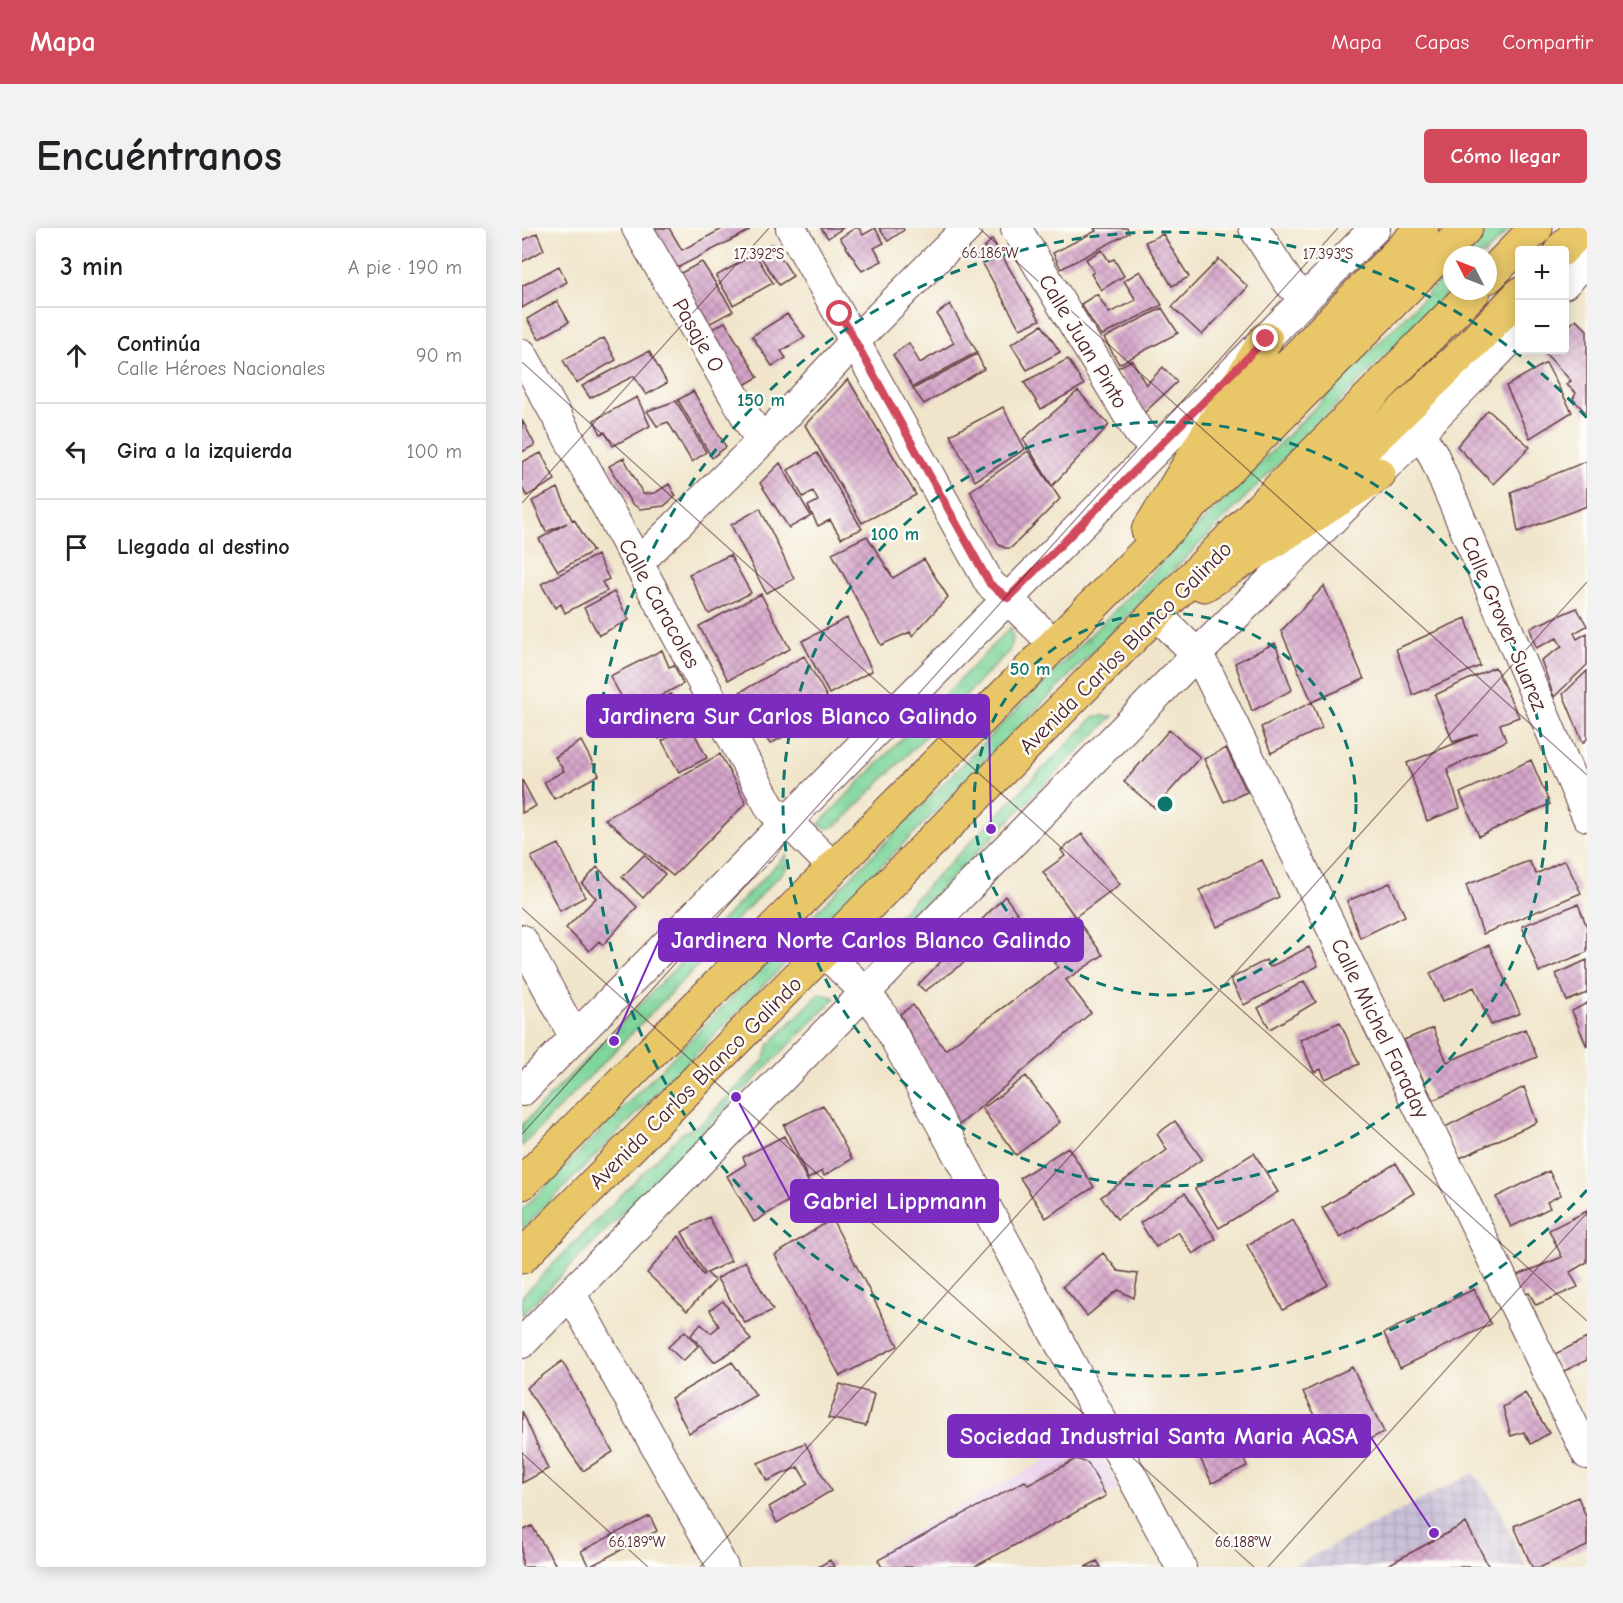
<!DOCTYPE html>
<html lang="es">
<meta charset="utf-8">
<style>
:root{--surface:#fff;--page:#f2f2f2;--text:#202124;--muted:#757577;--line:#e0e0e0;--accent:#d1495b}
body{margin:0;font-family:"Comic Neue",sans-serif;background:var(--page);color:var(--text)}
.controls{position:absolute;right:18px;top:18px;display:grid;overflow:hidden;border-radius:6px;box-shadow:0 3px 15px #0003}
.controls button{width:54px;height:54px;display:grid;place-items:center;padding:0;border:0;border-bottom:2px solid var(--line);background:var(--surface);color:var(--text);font:30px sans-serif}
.compass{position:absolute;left:921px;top:18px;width:54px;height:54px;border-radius:50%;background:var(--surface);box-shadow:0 3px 15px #0003;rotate:312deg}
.stop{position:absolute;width:18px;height:18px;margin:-14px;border:4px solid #d1495b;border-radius:50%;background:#fff}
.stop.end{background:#d1495b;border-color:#fff;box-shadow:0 2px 6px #0008}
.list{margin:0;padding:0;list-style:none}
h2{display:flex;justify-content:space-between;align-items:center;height:78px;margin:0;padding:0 24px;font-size:26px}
h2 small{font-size:20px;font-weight:400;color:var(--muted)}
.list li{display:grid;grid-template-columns:39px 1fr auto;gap:18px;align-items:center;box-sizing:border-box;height:96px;padding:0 24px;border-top:2px solid var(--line)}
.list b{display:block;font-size:22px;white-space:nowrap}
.list p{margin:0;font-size:20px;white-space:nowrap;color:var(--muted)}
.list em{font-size:20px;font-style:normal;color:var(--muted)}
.icon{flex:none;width:33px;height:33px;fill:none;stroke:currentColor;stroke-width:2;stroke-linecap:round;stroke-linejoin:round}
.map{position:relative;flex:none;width:1065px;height:1339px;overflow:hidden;border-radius:6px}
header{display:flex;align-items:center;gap:36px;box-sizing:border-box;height:84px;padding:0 30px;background:var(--accent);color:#fff}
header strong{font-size:28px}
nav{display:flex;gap:33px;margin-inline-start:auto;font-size:21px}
.intro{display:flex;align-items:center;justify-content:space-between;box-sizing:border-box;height:144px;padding:0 36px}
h1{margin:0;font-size:42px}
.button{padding:15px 27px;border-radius:6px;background:var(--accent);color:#fff;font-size:21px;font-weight:700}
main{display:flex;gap:36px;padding:0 36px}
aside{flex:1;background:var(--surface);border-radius:6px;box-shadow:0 3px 15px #0003}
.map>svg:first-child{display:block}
</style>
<header>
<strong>Mapa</strong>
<nav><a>Mapa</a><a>Capas</a><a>Compartir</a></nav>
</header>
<div class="intro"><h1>Encuéntranos</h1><a class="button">Cómo llegar</a></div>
<main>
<aside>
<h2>3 min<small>A pie · 190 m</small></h2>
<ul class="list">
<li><svg class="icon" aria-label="ahead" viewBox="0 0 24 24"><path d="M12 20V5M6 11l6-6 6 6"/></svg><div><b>Continúa</b><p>Calle Héroes Nacionales</p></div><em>90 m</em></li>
<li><svg class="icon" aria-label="left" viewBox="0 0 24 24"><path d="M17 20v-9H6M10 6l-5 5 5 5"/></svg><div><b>Gira a la izquierda</b></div><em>100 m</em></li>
<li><svg class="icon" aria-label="arrive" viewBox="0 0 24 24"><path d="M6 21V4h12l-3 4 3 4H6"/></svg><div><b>Llegada al destino</b></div></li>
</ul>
</aside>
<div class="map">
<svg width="1065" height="1339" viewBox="0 0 1065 1339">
<defs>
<pattern id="industrial-grid" width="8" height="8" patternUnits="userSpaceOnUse" patternTransform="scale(1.5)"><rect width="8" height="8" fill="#c9bfd7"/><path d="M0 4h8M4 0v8" fill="none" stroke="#aea4b9"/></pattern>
<pattern id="grass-tufts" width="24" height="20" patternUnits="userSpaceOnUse" patternTransform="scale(1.5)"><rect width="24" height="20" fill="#7ed69b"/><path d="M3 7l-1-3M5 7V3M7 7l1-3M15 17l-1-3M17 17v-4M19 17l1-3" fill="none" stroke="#6eb786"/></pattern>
<pattern id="building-cross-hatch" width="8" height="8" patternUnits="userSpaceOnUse" patternTransform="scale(1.5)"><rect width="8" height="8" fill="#d5a5ca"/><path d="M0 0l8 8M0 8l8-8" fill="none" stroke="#af86a4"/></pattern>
</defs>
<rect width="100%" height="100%" fill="#fdfcf7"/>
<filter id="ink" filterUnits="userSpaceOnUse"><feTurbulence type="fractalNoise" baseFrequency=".0167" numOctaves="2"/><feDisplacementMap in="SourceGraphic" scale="12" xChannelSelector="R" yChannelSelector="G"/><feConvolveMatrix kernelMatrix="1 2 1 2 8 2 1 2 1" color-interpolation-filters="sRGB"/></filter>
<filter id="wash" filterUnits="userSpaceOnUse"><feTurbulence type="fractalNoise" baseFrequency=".008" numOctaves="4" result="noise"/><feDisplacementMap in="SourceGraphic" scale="24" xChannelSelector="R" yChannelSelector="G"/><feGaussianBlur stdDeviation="1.35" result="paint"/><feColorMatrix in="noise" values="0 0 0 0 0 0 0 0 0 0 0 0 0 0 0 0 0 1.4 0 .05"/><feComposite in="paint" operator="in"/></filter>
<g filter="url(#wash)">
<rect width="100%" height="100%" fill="#f0e5ca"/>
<path fill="#e9d1ed" d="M569 1208 597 1261 452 1339H360L352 1325Z"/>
<path fill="url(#industrial-grid)" d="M951 1245 972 1272 1004 1339H769Z"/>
<path fill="url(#grass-tufts)" stroke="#647a63" stroke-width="1.5" d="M970 0H989L962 27H943Z
M930 41V60L0 1002V982Z
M489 399 491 413 487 423 320 593C312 600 305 604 297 596Z
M573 488H591L354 726 350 714Z
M264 627 266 639 192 714 183 730 0 918V897Z
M298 765 313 770 0 1087V1068L160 905 179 896 242 832 247 817Z"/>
<g id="blocks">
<path fill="url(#building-cross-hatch)" d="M126 0H147L160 22 202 0H225L227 3 151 42Z
M299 0H321L306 10Z
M333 0H337L341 7 353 0 362 15 352 20 360 33 340 43 318 10Z
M357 0H381L382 2 366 13Z
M572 0H605L607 5 539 41 531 25 574 3Z
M15 5 22 22 0 34V13Z
M641 6 667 49 650 58 623 14Z
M470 11 518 92 498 101 456 27Z
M250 16 271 48 257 57 236 25Z
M580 22 587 33 592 31 602 48 579 62 569 46 572 44 564 31Z
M233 26 251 55 211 77 194 48Z
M697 31 726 59 680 107 650 79Z
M180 34 211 83 183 98 153 48Z
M37 38 45 54 0 80V58Z
M618 43 640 77 579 108 559 76 575 66 587 85 614 72 602 53Z
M35 73 47 94 17 111 5 91Z
M428 76 455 124 391 159 371 127 387 115 398 135 432 115 415 86Z
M640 80 656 105 597 136 582 110Z
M265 86 283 109 259 123 264 130 250 138 230 108Z
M1054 91 1065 102V186L1051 171 1054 165 1044 156 1049 153 1022 124 1025 122H1042V103Z
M203 94 236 149 219 159 184 104Z
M520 97 538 124 505 142 489 116Z
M82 110 94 132 54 155 41 132Z
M127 123 145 155 124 167 112 148 68 170 60 158Z
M455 126 462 141 402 176 391 161Z
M546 131 562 157 519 181 502 154Z
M610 132 624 157 641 139 655 154 622 185 595 140Z
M1024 135 1050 184 1008 210 984 158Z
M326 151 394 267 340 295 283 197Z
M171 163 204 219 190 230 156 172Z
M556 163 587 197 530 258 501 211Z
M115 169 128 198 91 218 83 204 79 206 72 192Z
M154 173 184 224 170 234 146 194 135 198 125 183Z
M481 179 503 221 453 253 428 207Z
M966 182 1008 219 971 256 935 218Z
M0 192 13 217 0 224Z
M506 223 538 271 489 320H483L477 317 448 263Z
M19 225 33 252 5 268 0 260V234Z
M295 225 340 301 319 310 308 292 296 298 286 278 296 273 291 263 281 269 266 242Z
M102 230 121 266 133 265 147 256 154 268 142 278 118 281 109 275 87 238Z
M1065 233V278L996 304 989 264Z
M258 235 289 288 267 300 238 255Z
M36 260 50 292 52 291 71 323 36 343 17 311 45 295 24 304 10 273Z
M238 280 272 351 244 365 209 297Z
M345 308 371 350 402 331 426 369 390 408 388 404 359 417 310 325Z
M75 327 87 351 80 354 85 363 43 385 39 376 33 380 19 356Z
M208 327 229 365 187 386 167 346Z
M802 358 842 451 790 474 759 403Z
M92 364 107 392 77 407 62 380Z
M239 366 268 421 206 452 177 398Z
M1055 380 1065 398 1052 405 1055 411 1065 405V437L1032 469 1019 432 1040 419 1035 410 1014 420 1008 400Z
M325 390 350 443 307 466 280 413Z
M944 390 958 438 891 467 874 421Z
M753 415 770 462 730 483 713 435Z
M140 422 147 439 152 437 161 456 108 484 88 448Z
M282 428 305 469 295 475V490L248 516 218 464Z
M973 439 997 489 978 496 984 513 925 541 938 580 905 593 885 535 956 506 931 514 913 467Z
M1065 443V511L1061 515 1041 466Z
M149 466 166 495 137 511 120 482Z
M790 474 800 500 749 525 739 499Z
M168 497 185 530 157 544 140 513Z
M647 502 678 529 633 580 602 554Z
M59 513 77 547 32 571 22 554 42 543 33 529Z
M704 520 725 564 702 574 682 531Z
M198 526 224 575 151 648 83 591Z
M1009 532 1028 576 957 608 938 565Z
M0 552 14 578 0 585Z
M560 606 598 656 553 689 521 644 543 628 539 622Z
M37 616 63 669 38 683 9 629Z
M122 627 143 646 121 670 100 649Z
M740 632 757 669 695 699 677 662Z
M1043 632 1059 665 961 706 944 657 1007 633 1014 646Z
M75 639 115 679 81 717 77 713 67 723 44 700 74 670 60 656Z
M868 655 883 688 838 710 825 673Z
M483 668 500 692 403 763 396 757Z
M1056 676 1065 699V724L1017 744 1000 698Z
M553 689 581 727 544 752 569 785 435 899 378 786 391 777 423 822 536 739 517 712Z
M967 717 998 785 969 797 952 759 921 773 908 745Z
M787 719 796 738 722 777 708 751 744 732 748 739Z
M1065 732V765L1045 773 1034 746Z
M782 753 794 774 748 801 736 780Z
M1065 775V819L1050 783Z
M818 794 837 836 803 851 799 841 792 844 778 812Z
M911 800 925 834 1003 801 1015 829 911 872 882 812Z
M504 848 538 894 494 927 460 881Z
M1002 859 1015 894 938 930 923 899Z
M301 877 330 931 302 948 300 943 286 951 262 897Z
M653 893 680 931 595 991 579 969 645 922 635 906Z
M262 908 289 959 232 994 205 948 224 936 221 929Z
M546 919 572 959 524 990 498 950Z
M732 925 756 964 697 1000 673 961Z
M874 935 892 965 818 1010 800 980Z
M1027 943 1039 967 1025 974 1028 980 989 999 974 969Z
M663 965 694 1011 671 1026 656 1004 634 1019 618 995Z
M1065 983V1034L1048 1044 1056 1059 1014 1077 1007 1065 997 1069 991 1049 1040 1029 1027 1002Z
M187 989 209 1033 185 1045 193 1053 165 1083 125 1045 157 1008 181 1047 183 1046 160 1004Z
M310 991 376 1118 318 1148 253 1027Z
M771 992 806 1057 761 1082 725 1017Z
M581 1025 596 1043 616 1046 612 1070 596 1062 565 1088 541 1058Z
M223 1033 251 1082 223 1095 195 1051Z
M952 1061 969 1096 878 1140 862 1105Z
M201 1073 229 1112 192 1134 169 1107 179 1096 189 1105 197 1098 188 1082Z
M163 1103 176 1118 161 1133 146 1119Z
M1065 1110V1132L1040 1144 1031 1127Z
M40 1133 91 1224 61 1243 4 1160Z
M210 1134 234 1167 167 1205 149 1170Z
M830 1139 862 1204 814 1228 781 1164Z
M318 1156 352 1166 344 1198 306 1190Z
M1003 1165 1027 1205 1009 1216 1002 1204 989 1208 981 1179Z
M0 1183 26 1241 0 1255Z
M702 1190 725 1238 690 1255 667 1207Z
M283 1215 309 1263 255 1295 247 1279 286 1256 276 1239 245 1253 236 1235Z
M554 1231 566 1235 584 1268 452 1339H360L356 1332 503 1253 506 1257Z
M1056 1269 1065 1291V1318L1019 1339H1010L992 1298Z
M128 1288 135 1303 67 1339 59 1323Z
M944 1295 967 1339H862Z
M10 1298 35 1339H0V1303Z
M308 1332 312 1339H296Z
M575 1333 579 1339H563Z"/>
</g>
</g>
<g filter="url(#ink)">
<use href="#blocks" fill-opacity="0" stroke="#633d43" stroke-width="1.5"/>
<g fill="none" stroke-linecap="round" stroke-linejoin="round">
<g stroke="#633d43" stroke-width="32">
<path id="minor" d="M115 0 239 214
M269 0 468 356 485 370 532 416
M494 0 617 205 636 220
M732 0 767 55 783 70
M1042 56 1065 33
M0 126 116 335 249 581 265 593 312 640
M897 205 911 226 1065 588
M116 335 239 214 333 113 445 0
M635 387 675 426 685 443 1065 1226
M0 712 53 810
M302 724 334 755 358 783 659 1339
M0 863 354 503 636 220 853 0
M49 1066 201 1339
M0 1115 675 426 897 205 998 102"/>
</g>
<g stroke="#633d43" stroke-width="35">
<path id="highway" d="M1039 22 1060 0
M966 49 1014 0
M696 224 760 144 900 0
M746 298 832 230 947 119 998 66
M626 303 744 111
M682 357 857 246
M0 955 944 0
M0 1029 952 63"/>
</g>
<use href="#minor" stroke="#fff" stroke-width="30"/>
<use href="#highway" stroke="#e9c769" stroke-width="33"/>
</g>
</g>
<g fill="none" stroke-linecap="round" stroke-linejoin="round" filter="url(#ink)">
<path stroke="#d1495b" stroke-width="8" d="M318 86 468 356 486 370 744 111"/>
</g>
<path fill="none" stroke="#4a1f2b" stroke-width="1.5" stroke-opacity="0.45" d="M457 0 1065 547M1063 0 1065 2M0 134 1065 1093M0 275 247 0M0 680 732 1339M0 906 816 0M0 1225 126 1339M178 1339 1065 354M746 1339 1065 985"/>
<g fill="none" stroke="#0f766e" stroke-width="3" stroke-dasharray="10 8">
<circle cx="643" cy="576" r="191"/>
<circle cx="643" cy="576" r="382"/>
<path d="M1065 962A572 572 0 1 1 1065 190"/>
</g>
<g text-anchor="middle" stroke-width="5" stroke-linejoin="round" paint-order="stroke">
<g font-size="22" fill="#4a1f2b" stroke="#fdfcf7">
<text transform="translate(177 107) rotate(60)" y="8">Pasaje O</text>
<text transform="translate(562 113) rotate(59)" y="8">Calle Juan Pinto</text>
<text transform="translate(138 375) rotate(61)" y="8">Calle Caracoles</text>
<text transform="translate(983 395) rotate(67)" y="8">Calle Grover Suarez</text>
<text transform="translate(603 419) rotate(-45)" y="8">Avenida Carlos Blanco Galindo</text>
<text transform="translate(859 800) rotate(64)" y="8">Calle Michel Faraday</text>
<text transform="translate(173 854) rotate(-45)" y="8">Avenida Carlos Blanco Galindo</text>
</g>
</g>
<g font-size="15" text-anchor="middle" fill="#4a1f2b" stroke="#fdfcf7" stroke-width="5" stroke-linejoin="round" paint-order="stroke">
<text x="468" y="30">66.186°W</text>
<text x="237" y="31">17.392°S</text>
<text x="806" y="31">17.393°S</text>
<text x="115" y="1319">66.189°W</text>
<text x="721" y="1319">66.188°W</text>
</g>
<circle cx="643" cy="576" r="9" fill="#0f766e" stroke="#fdfcf7" stroke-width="3"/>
<g font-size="18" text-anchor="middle" font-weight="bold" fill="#0f766e" stroke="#fdfcf7" stroke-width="5" stroke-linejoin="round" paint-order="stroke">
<text x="239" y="178">150 m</text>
<text x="373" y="312">100 m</text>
<text x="508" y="447">50 m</text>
</g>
<path fill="none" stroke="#7b2cbf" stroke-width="2" d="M469 601L467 488M92 813L137 712M214 869L269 973M912 1305L848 1208"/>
<g fill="#7b2cbf" stroke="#fdfcf7" stroke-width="2">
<circle cx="469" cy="601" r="6"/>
<circle cx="92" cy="813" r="6"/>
<circle cx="214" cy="869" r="6"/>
<circle cx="912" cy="1305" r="6"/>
</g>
<g fill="#7b2cbf" stroke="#7b2cbf" stroke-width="2">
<rect x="65" y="467" width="402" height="42" rx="6"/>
<rect x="137" y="691" width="424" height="42" rx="6"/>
<rect x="269" y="952" width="207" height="42" rx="6"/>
<rect x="426" y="1187" width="422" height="42" rx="6"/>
</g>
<g font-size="24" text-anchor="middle" font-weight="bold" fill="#fff">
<text x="266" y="496">Jardinera Sur Carlos Blanco Galindo</text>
<text x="349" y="720">Jardinera Norte Carlos Blanco Galindo</text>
<text x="373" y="981">Gabriel Lippmann</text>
<text x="637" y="1216">Sociedad Industrial Santa Maria AQSA</text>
</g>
</svg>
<div class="controls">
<button>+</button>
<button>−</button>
</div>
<svg class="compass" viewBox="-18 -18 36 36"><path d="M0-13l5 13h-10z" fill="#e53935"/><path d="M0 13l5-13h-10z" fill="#757577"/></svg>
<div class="stop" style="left:318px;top:86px"></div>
<div class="stop end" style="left:744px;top:111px"></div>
</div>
</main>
